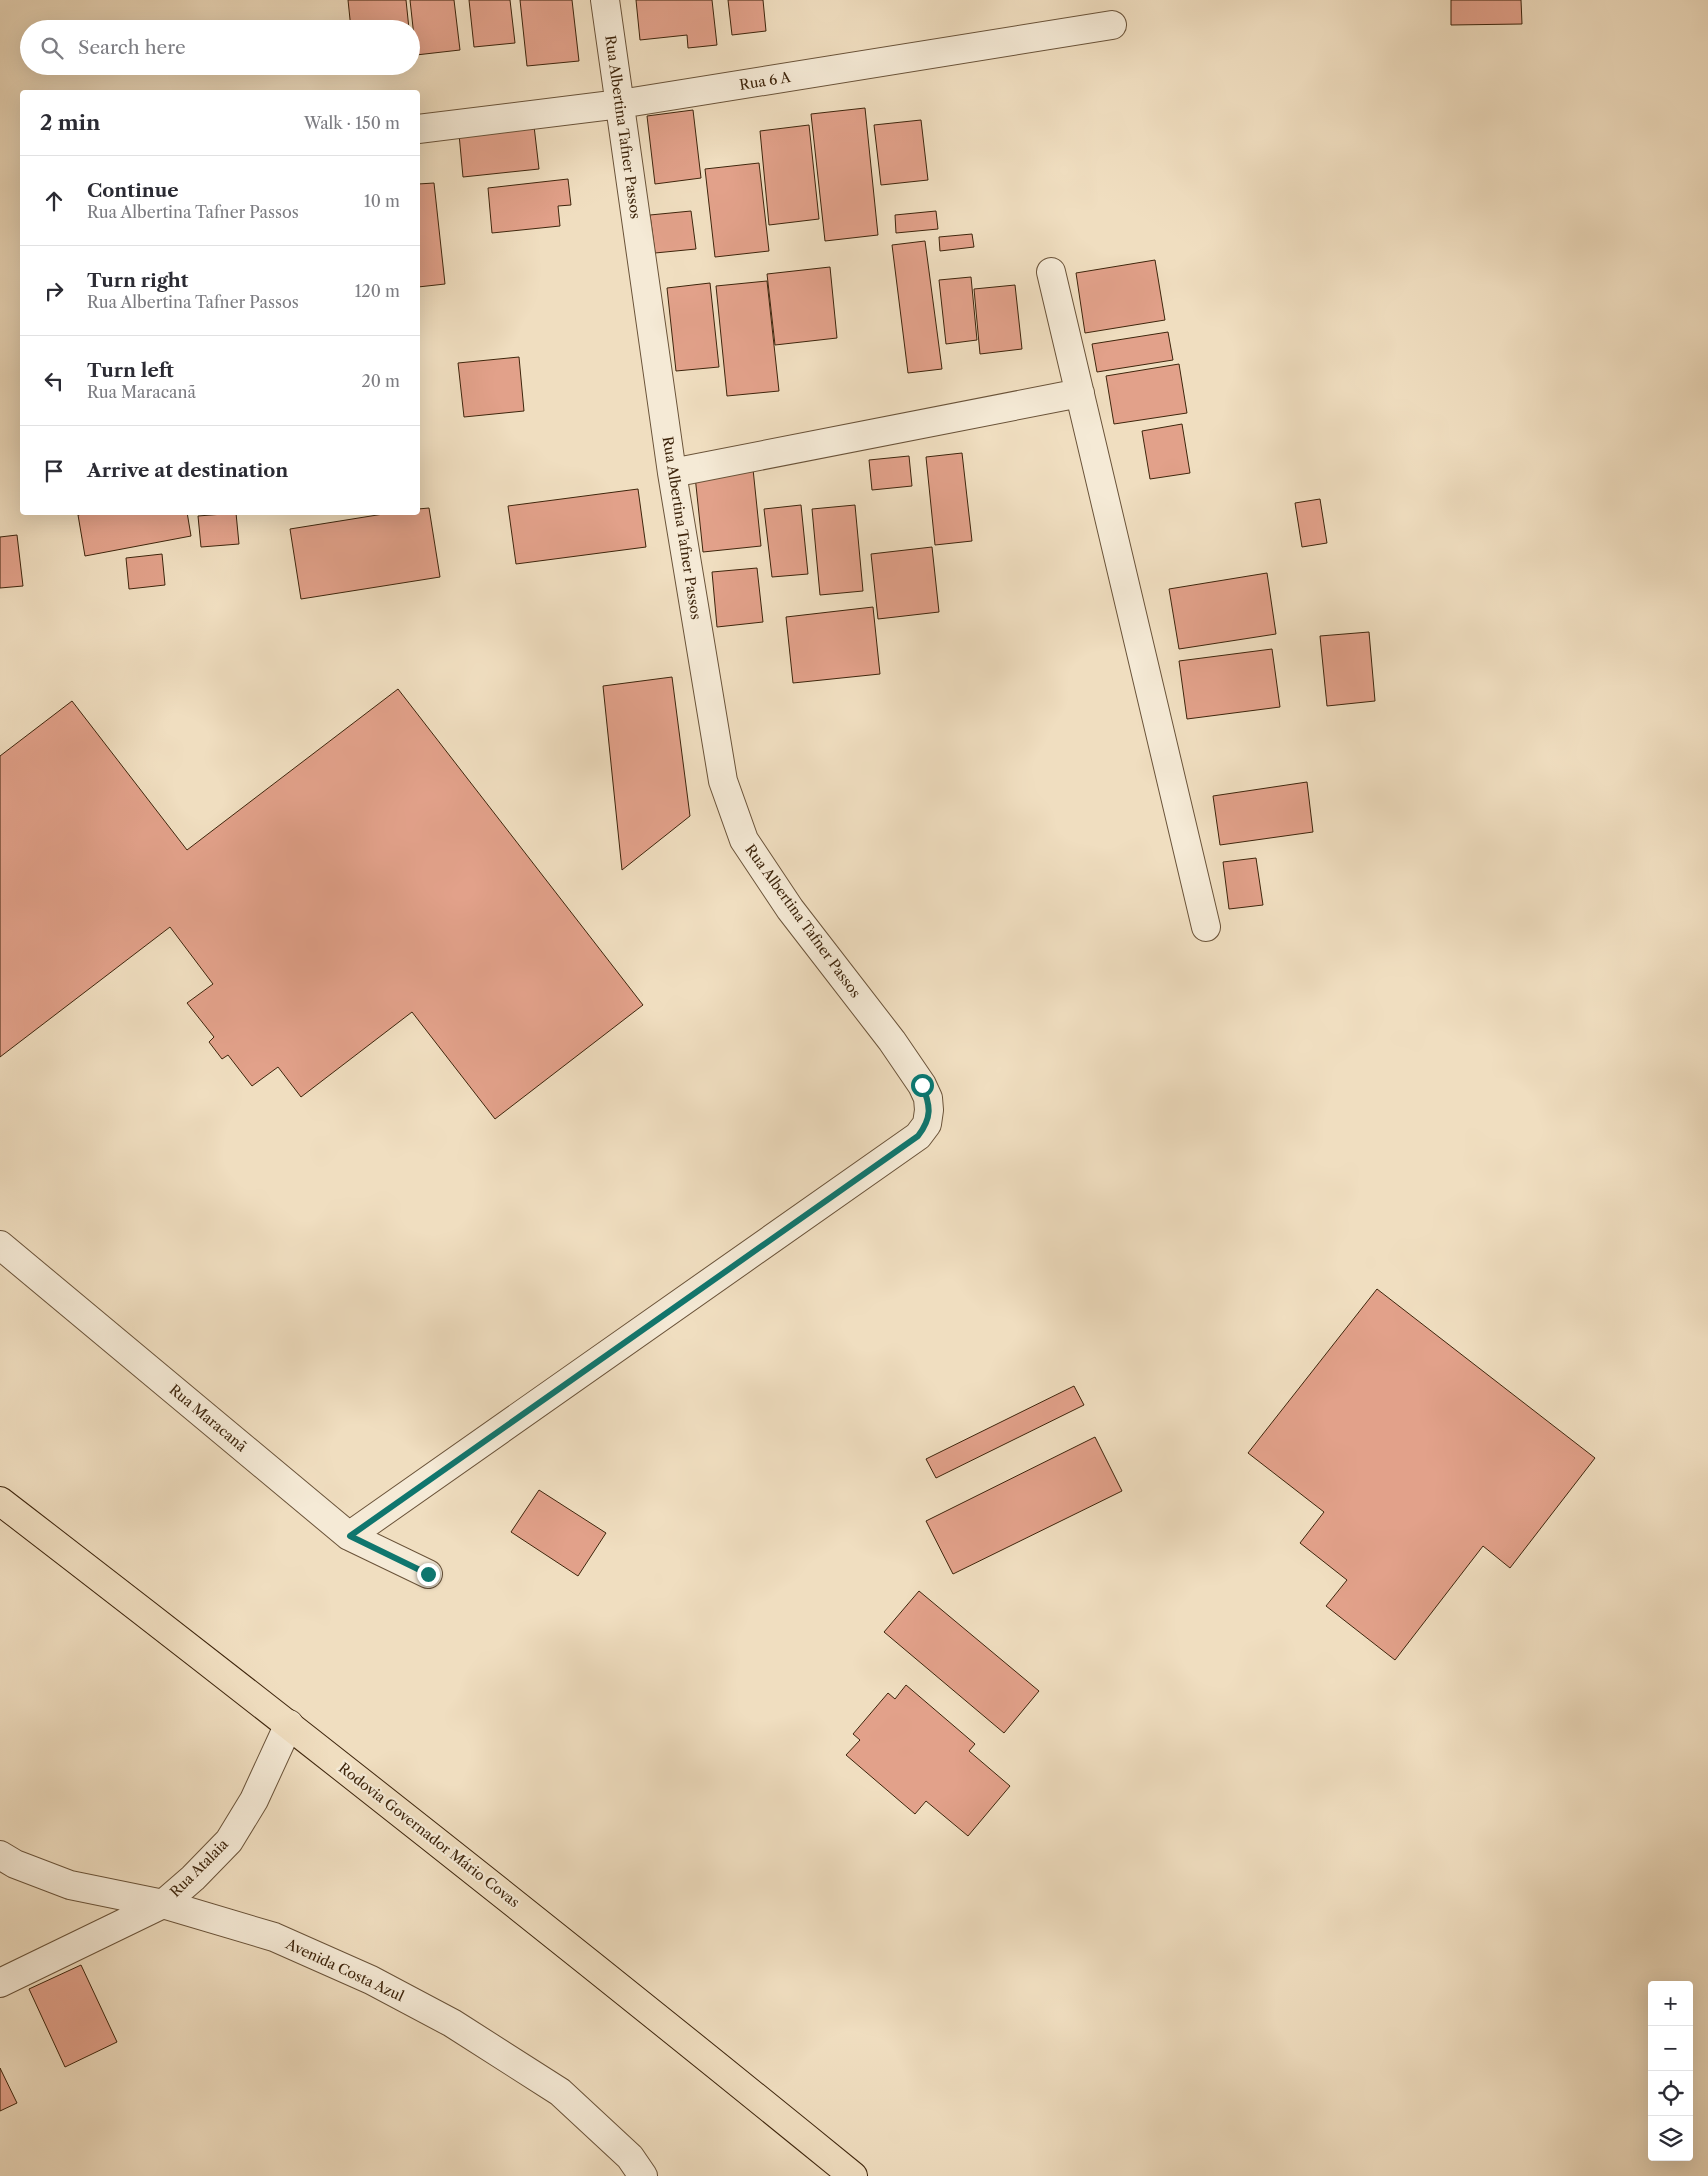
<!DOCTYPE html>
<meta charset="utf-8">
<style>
:root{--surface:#fff;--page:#f7f7f7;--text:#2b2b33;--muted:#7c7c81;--line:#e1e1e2}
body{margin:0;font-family:"Libre Caslon Text",serif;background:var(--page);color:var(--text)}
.controls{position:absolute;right:15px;bottom:15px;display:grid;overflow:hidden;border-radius:5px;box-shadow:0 5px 20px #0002}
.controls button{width:45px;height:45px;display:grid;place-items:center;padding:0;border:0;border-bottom:1px solid var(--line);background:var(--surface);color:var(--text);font:25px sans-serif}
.stop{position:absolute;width:15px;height:15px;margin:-11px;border:4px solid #0f766e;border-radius:50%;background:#fff}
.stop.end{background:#0f766e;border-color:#fff;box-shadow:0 1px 5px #0008}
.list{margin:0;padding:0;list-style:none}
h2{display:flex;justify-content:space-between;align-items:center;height:65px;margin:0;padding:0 20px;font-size:21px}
h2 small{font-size:16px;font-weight:400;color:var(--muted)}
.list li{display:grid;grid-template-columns:32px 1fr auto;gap:15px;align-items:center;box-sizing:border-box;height:90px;padding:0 20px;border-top:1px solid var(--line)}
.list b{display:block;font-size:19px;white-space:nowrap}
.list p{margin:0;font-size:16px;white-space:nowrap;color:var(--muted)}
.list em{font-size:16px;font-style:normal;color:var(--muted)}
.icon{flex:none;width:28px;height:28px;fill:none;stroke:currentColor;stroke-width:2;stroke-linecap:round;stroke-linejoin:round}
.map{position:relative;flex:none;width:1708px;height:2176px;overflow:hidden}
.search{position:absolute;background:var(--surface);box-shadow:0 5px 20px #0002;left:20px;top:20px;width:400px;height:55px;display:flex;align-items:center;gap:12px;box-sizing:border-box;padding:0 18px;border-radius:28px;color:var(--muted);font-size:19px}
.panel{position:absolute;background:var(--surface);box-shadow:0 5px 20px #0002;left:20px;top:90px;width:400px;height:425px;border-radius:5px}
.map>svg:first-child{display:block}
</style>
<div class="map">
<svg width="1708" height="2176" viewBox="0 0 1708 2176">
<rect width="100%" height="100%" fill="#f0dec0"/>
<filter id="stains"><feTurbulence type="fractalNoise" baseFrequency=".004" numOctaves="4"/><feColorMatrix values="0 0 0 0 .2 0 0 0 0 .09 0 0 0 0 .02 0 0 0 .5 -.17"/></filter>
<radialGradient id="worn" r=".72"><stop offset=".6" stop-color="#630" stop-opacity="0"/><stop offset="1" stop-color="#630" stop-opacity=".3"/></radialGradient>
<path fill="#e2a18a" stroke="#3e250c" d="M348 0H406L409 29H351Z
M410 0H454L460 50 416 55Z
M469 0H510L515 43 474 47Z
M520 0H572L579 61 527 66Z
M636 0H712L717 45 688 48 687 35 640 40Z
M728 0H763L766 31 732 35Z
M1451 0H1521L1522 24 1451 25Z
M865 108 878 235 825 241 811 114Z
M693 110 701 178 655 184 647 116Z
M921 120 928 180 881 185 874 125Z
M809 125 819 219 769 225 760 131Z
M534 126 539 169 463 177 459 134Z
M759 163 769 251 715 257 705 169Z
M568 179 571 205 558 206 560 226 492 233 488 188Z
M434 183 445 284 418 287V184Z
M691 211 696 249 655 253 650 215Z
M936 211 938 229 896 233 895 215Z
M972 234 974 247 940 251 939 237Z
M925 241 942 369 908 373 892 245Z
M1155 260 1165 320 1085 333 1076 273Z
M830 267 837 338 775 345 767 274Z
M971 277 977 340 946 344 939 280Z
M767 281 779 391 727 396 716 286Z
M710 283 719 367 676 371 667 288Z
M1015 285 1022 349 980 354 974 289Z
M1168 332 1173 360 1097 372 1092 344Z
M519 357 524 411 464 417 458 363Z
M1179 364 1187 413 1114 424 1106 376Z
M1182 424 1190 473 1150 479 1142 431Z
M962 453 972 541 935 545 926 457Z
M909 456 912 486 872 490 869 460Z
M753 469 761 546 703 552 695 476Z
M638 489 646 547 516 564 508 506Z
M1320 499 1327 543 1302 547 1295 503Z
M801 505 808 574 772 577 764 509Z
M855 505 863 591 820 595 812 509Z
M429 508 440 577 301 599 290 529 396 512H418V509Z
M91 512H187L191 536 85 556 78 515Z
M236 513 239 544 201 547 198 516Z
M17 535 23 586 0 588V537Z
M932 547 939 612 878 619 871 554Z
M162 554 165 585 129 589 126 558Z
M757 568 763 622 717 627 712 572Z
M1267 573 1276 634 1179 649 1169 589Z
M873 607 880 674 793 683 786 617Z
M1369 632 1375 701 1327 706 1320 636Z
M1272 649 1280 707 1187 719 1179 661Z
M672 677 690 816 622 870 603 686Z
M398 689 643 1005 495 1119 412 1012 301 1097 278 1067 252 1086 228 1055 222 1059 209 1042 214 1037 187 1003 213 984 170 927 0 1057V756L72 701 187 850Z
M1307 782 1313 832 1220 845 1213 796Z
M1256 858 1263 905 1229 909 1223 862Z
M1377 1289 1595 1458 1510 1568 1483 1546 1395 1660 1326 1606 1347 1580 1300 1543 1324 1512 1248 1453Z
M1074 1386 1084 1405 936 1478 926 1459Z
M1095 1437 1122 1491 953 1574 926 1521Z
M539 1490 606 1533 578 1576 511 1532Z
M919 1591 1039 1691 1004 1733 884 1632Z
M906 1685 975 1744 969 1751 1010 1786 968 1836 926 1801 915 1814 846 1755 860 1740 853 1734 888 1693 895 1699Z
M81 1965 117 2042 65 2067 29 1989Z
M0 2068 17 2103 0 2111Z"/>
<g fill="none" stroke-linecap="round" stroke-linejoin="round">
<g stroke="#6a5339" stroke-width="30">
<path id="street" d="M418 129 620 104 1112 25
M1051 272 1206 927
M672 473 1080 393
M0 1245 349 1536 428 1574
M349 1536 918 1136 927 1124 929 1110 928 1098 922 1085 892 1041 790 909 744 840 723 781 672 473 605 0
M0 1855 15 1864 70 1885 163 1904 274 1937 371 1980 452 2023 560 2092 630 2157 643 2176
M0 1983 163 1904 193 1878 229 1841 254 1800 289 1724"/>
</g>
<g stroke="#3e250c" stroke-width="30">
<path id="highway" d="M0 1501C287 1722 572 1947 853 2176"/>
</g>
<use href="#street" stroke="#f5ead6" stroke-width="28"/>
<use href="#highway" stroke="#f0dec0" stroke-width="28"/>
</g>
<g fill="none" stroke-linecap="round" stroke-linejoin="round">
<path stroke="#0f766e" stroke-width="6" d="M428 1574 350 1536 918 1136C932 1118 931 1106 922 1085"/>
</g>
<g text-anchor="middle" stroke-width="4.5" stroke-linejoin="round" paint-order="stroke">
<g font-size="14" fill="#3e250c" stroke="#f5ead6">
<text transform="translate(765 81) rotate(-9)" y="5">Rua 6 A</text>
<text transform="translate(623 127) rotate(82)" y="5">Rua Albertina Tafner Passos</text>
<text transform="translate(682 528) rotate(81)" y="5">Rua Albertina Tafner Passos</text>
<text transform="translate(803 921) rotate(54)" y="5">Rua Albertina Tafner Passos</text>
<text transform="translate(208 1418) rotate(40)" y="5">Rua Maracanã</text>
<text transform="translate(429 1835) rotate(38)" y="5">Rodovia Governador Mário Covas</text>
<text transform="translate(199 1868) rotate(-45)" y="5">Rua Atalaia</text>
<text transform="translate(345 1970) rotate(25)" y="5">Avenida Costa Azul</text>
</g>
</g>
<rect width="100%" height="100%" filter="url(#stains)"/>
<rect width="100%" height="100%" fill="url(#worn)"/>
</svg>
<div class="controls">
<button>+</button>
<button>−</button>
<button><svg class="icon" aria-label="locate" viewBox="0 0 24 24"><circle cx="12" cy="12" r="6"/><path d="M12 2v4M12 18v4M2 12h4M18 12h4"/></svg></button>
<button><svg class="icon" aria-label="layers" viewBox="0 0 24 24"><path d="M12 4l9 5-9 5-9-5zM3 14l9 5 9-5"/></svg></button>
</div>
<div class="stop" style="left:922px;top:1085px"></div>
<div class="stop end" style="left:428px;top:1574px"></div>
<div class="search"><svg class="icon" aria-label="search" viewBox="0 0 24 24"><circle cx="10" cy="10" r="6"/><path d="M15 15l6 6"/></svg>Search here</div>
<section class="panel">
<h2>2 min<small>Walk · 150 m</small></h2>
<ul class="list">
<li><svg class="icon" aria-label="ahead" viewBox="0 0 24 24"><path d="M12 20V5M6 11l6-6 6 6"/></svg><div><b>Continue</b><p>Rua Albertina Tafner Passos</p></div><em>10 m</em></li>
<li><svg class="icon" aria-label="right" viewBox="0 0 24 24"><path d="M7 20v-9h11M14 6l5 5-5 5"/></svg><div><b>Turn right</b><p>Rua Albertina Tafner Passos</p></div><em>120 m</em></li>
<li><svg class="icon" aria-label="left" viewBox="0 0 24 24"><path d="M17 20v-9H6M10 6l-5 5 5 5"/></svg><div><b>Turn left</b><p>Rua Maracanã</p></div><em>20 m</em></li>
<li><svg class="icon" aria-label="arrive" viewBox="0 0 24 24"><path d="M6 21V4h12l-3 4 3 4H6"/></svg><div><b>Arrive at destination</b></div></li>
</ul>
</section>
</div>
